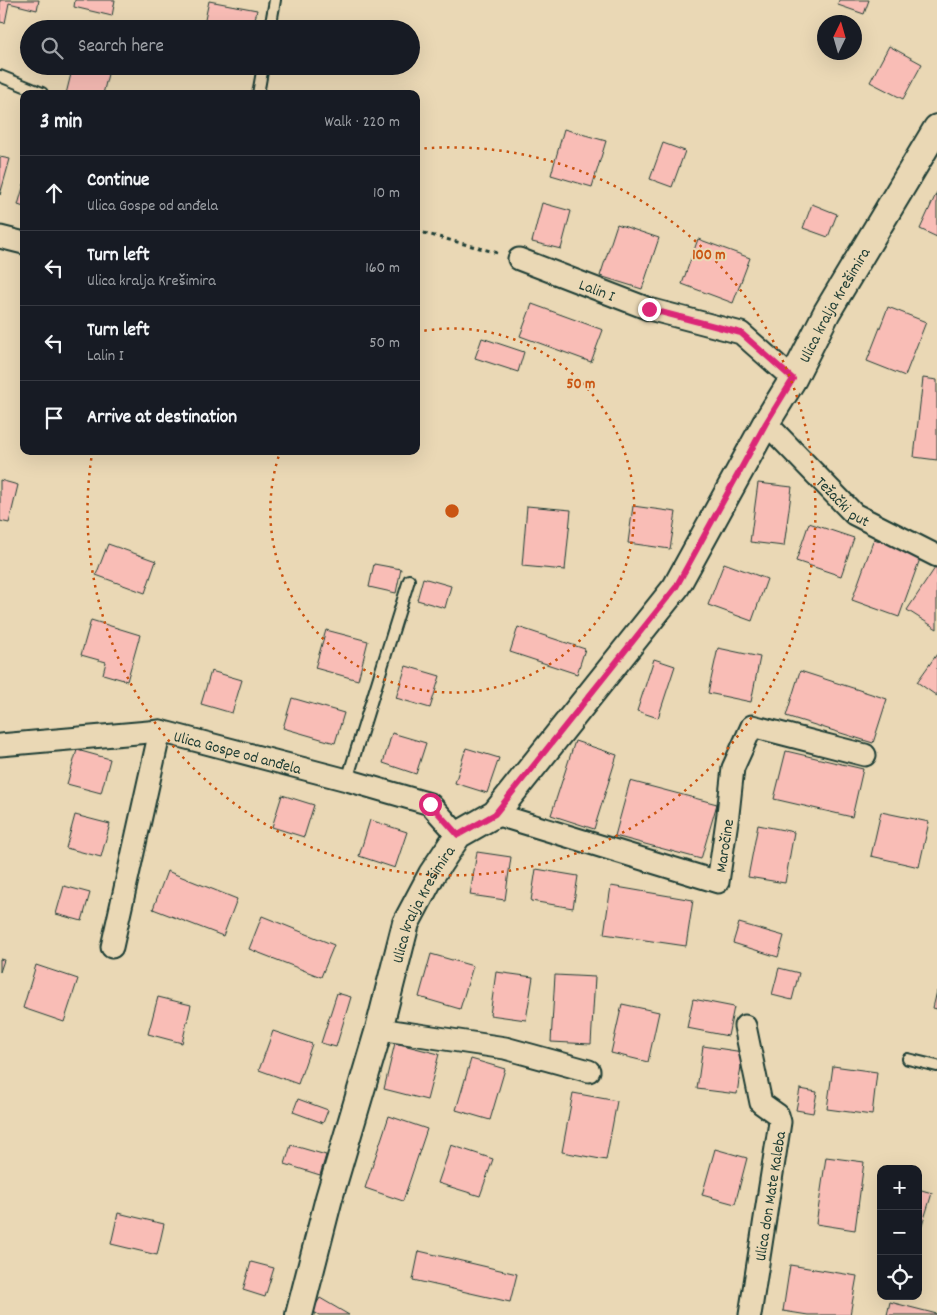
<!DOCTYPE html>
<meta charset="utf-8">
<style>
:root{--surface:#171b24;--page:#20242c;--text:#f1f3f6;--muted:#9ea1a6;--line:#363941}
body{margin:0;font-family:Dekko,sans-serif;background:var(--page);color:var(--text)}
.controls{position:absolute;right:15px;bottom:15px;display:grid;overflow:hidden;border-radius:10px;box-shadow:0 5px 20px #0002}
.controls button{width:45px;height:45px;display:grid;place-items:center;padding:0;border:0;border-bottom:1px solid var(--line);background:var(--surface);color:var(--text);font:25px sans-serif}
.compass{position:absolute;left:817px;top:15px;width:45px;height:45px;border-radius:50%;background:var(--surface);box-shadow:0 5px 20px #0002;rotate:5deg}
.stop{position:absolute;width:15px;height:15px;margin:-11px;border:4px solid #db2777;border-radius:50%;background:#fff}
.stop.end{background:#db2777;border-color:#fff;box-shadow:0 1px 5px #0008}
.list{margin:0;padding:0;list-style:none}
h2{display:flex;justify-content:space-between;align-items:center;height:65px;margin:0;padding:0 20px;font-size:21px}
h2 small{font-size:16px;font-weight:400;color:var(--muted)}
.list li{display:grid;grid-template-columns:32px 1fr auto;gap:15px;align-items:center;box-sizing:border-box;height:75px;padding:0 20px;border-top:1px solid var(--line)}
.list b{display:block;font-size:19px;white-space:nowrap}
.list p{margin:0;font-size:16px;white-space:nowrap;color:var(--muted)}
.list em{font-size:16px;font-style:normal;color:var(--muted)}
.icon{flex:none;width:28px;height:28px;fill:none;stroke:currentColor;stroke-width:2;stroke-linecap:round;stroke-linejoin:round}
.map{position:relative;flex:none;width:937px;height:1315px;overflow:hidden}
.search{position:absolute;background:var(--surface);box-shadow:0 5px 20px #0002;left:20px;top:20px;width:400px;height:55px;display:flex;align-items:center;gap:12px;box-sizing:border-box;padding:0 18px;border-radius:28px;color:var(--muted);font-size:19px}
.panel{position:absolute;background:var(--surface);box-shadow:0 5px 20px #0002;left:20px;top:90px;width:400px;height:365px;border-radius:10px}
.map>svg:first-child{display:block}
</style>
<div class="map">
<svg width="937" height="1315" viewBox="0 0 937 1315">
<rect width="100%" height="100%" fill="#ead8b5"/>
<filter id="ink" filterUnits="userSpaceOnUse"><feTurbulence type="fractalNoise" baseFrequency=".02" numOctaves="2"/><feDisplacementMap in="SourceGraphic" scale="10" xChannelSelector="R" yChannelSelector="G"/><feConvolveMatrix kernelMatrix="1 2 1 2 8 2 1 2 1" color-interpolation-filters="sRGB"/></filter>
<g filter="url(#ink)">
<path fill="#f9bdb6" stroke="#1f3d34" d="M0 0H39L37 10 9 3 5 23 0 22Z
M75 0H115L112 16 74 7Z
M839 0H869L864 14 838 5Z
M209 1 257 10 253 29H203Z
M889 46 922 64 903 99 870 82Z
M73 66H110L103 94H66Z
M564 129 606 141 592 187 551 175Z
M663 143 685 151 672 187 650 179Z
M0 157 10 159 0 195Z
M24 184V207L18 205Z
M937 192V237L920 229Z
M542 203 571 211 561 249 532 242Z
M812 204 837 214 828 237 803 228Z
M617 224 659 238 642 289 600 276Z
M698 239 750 258 733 303 682 284Z
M532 304 603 330 591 362 520 336Z
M888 307 926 322 905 376 867 361Z
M482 338 524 352 518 372 475 358Z
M923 378 937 380V460L914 457Z
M0 480 18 485 9 523 0 521Z
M758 483 792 487 784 546 750 542Z
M527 506 571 510 565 570 522 566Z
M633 506 676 512 670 549 628 543Z
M809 523 854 538 841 576 796 561Z
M874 539 921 556 899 617 852 600Z
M108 544 156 561 145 593 96 575Z
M724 563 767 579 752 621 708 605Z
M374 564 401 569 396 593 369 587Z
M937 565V629L907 610Z
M423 578 451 586 445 608 417 600Z
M91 620 140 635 127 681 103 674 106 662 81 655Z
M518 627 585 649 577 674 510 652Z
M326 630 368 641 358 680 315 668Z
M718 648 760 657 751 702 708 693Z
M937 654V696L917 682Z
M654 659 675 666 658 718 637 711Z
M406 666 440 676 430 708 396 698Z
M211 671 242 680 232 713 201 704Z
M800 671 887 699 873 743 786 716Z
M292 698 344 713 335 743 283 728Z
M392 733 426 743 416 774 383 763Z
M575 741 617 755 594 829 551 815Z
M466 748 499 758 487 793 455 783Z
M77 750 110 759 101 793 67 784Z
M786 751 863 769 852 817 774 799Z
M630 781 717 804 701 859 615 836Z
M282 795 314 805 304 837 272 827Z
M881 812 929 822 919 867 871 856Z
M75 815 110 824 101 857 66 848Z
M370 820 407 832 395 868 359 856Z
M758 825 794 832 785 883 748 877Z
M477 852 511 857 505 900 470 895Z
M536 869 578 876 573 908 531 901Z
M167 871 237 899 223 936 153 909Z
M64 886 90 893 82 921 56 914Z
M611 886 693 900 686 946 604 934Z
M262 916 334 945 321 977 249 949Z
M739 923 784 936 778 957 733 943Z
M431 954 473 966 460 1009 419 997Z
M0 959 4 960 0 972Z
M36 965 78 979 64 1022 23 1008Z
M779 968 799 973 792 1000 772 995Z
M496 972 533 977 526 1020 490 1015Z
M555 975 595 977 591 1044 551 1042Z
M937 991V1009L933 1008Z
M337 993 351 997 336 1047 321 1043Z
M158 997 191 1005 182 1043 148 1034Z
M693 999 734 1007 728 1036 687 1028Z
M622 1004 659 1012 648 1062 611 1053Z
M273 1031 312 1044 298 1084 259 1070Z
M395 1043 439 1054 427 1100 384 1089Z
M703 1046 743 1052 737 1094 697 1089Z
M471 1059 505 1069 490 1120 456 1110Z
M833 1066 877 1072 872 1115 827 1109Z
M800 1089 817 1092 813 1113 796 1110Z
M573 1093 617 1101 606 1160 562 1152Z
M298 1099 328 1110 323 1123 293 1112Z
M389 1116 427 1129 403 1201 365 1188Z
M291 1145 326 1155 320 1175 285 1164Z
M451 1145 493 1159 480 1196 438 1183Z
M715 1149 747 1158 735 1204 702 1195Z
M826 1157 864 1162 855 1230 816 1224Z
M918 1189 932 1193 921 1229 918 1228Z
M118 1213 164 1224 157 1255 111 1244Z
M419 1251 517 1274 510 1302 413 1280Z
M251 1262 274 1268 265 1297 243 1290Z
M790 1265 857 1276 850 1315H808L783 1311Z
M320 1298 349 1315H319L312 1311Z
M890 1302 937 1314V1315H887Z"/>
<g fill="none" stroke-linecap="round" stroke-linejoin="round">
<g stroke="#1f3d34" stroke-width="14">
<path id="service" d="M270 29 275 0
M0 76 42 93
M258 94 263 66
M347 780 409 580
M908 1059 937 1066"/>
</g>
<g stroke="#1f3d34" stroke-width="25">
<g id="minor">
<path d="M0 237 24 243"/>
<path id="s1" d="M519 259 649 309 741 333 793 379"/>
<path id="s2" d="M766 423 854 514 937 556"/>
<path id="s3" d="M0 745 160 731 347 780 430 804 458 835"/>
<path id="s4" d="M495 814 718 882 728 814 733 768 752 726 865 755"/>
<path d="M112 947 160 731"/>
<path d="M745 1026 761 1103 778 1115 780 1122 750 1315"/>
<path d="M379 1029 505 1048 589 1071"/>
</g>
</g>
<g stroke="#1f3d34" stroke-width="30">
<g id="tertiary">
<path id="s5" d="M299 1315 329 1198 379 1029 406 923 432 874 458 835 495 814 676 587 766 423 793 379 827 312 937 128"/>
</g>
</g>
<path stroke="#1f3d34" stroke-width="3" stroke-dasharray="4 4" stroke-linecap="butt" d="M416 231 498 253"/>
<use href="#service" stroke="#ead8b5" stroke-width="10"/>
<use href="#minor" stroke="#ead8b5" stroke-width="21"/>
<use href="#tertiary" stroke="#ead8b5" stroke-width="26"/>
</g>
</g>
<g fill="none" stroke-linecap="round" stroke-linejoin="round" filter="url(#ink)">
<path stroke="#db2777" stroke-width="6" d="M430 804 458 835 495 814 676 587 766 423 793 379 741 333 649 309"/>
</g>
<g fill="none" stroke="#ca5512" stroke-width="2.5" stroke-dasharray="2.5 5">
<path d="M417 332A182 182 0 1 1 280 452"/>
<path d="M417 149A364 364 0 1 1 92 454"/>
</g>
<g text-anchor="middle" stroke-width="4" stroke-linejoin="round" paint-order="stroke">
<g font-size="16" fill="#1f3d34" stroke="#ead8b5">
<text dy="6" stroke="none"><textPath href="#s1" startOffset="84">Lalin I</textPath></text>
<text dy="6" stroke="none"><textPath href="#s5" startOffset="1165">Ulica kralja Krešimira</textPath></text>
<text dy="6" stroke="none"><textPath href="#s2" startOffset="110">Težački put</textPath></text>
<text dy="6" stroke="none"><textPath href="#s3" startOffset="241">Ulica Gospe od anđela</textPath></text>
<text dy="6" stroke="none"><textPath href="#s4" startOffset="270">Maročine</textPath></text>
<text dy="6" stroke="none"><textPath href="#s5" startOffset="430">Ulica kralja Krešimira</textPath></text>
<text transform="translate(769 1196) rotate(-81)" y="6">Ulica don Mate Kaleba</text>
</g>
</g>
<circle cx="452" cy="511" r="8" fill="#ca5512" stroke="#ead8b5" stroke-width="2.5"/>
<g font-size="15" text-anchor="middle" font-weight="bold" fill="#ca5512" stroke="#ead8b5" stroke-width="4" stroke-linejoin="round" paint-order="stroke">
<text x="709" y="259">100 m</text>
<text x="581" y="388">50 m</text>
</g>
</svg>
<div class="controls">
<button>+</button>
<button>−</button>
<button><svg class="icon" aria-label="locate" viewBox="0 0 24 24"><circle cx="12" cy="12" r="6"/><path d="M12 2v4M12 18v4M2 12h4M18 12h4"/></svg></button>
</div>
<svg class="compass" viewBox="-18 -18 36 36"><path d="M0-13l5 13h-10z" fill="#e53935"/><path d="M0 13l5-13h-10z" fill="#9ea1a6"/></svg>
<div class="stop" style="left:430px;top:804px"></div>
<div class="stop end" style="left:649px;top:309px"></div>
<div class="search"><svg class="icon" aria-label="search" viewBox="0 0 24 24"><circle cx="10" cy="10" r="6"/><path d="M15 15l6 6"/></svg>Search here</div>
<section class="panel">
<h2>3 min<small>Walk · 220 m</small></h2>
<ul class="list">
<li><svg class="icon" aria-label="ahead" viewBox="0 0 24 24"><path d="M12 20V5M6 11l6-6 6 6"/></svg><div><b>Continue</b><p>Ulica Gospe od anđela</p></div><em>10 m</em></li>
<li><svg class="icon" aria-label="left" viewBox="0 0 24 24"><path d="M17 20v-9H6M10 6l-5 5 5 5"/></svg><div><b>Turn left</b><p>Ulica kralja Krešimira</p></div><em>160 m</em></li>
<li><svg class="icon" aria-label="left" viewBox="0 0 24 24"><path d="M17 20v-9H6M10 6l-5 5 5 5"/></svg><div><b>Turn left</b><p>Lalin I</p></div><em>50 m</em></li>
<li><svg class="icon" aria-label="arrive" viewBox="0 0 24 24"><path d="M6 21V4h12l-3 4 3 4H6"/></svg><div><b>Arrive at destination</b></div></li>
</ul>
</section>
</div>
